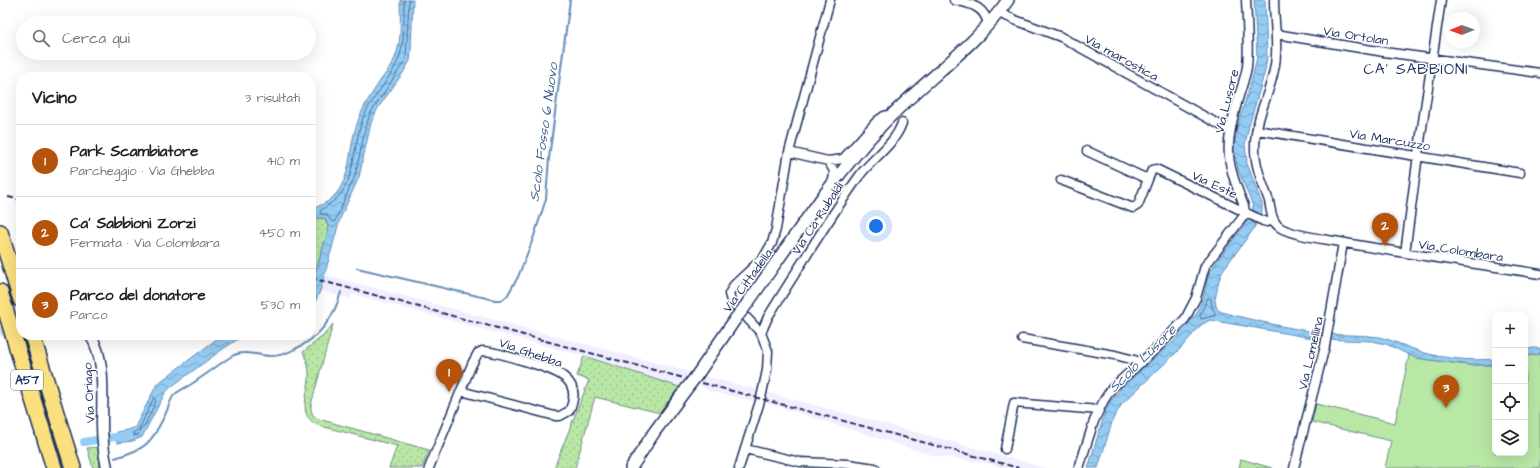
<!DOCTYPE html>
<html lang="it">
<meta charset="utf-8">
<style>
:root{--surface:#fff;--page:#f6f6f6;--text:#222;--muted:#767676;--line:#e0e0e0;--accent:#b45309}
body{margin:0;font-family:"Architects Daughter",sans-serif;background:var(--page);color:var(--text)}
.controls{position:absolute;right:12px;bottom:12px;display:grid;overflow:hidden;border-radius:8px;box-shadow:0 4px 16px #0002}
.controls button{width:36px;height:36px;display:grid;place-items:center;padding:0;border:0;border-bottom:1px solid var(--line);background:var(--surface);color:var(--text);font:20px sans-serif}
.compass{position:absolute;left:1444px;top:12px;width:36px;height:36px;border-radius:50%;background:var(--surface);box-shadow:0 4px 16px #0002;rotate:269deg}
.you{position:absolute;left:876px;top:226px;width:14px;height:14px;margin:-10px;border:3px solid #fff;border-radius:50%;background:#1a73e8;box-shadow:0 0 0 6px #1a73e833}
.badge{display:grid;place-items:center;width:26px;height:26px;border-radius:50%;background:var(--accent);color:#fff;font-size:13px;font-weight:700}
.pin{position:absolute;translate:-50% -33px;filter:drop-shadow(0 1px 2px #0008)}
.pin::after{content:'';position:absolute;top:21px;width:14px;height:12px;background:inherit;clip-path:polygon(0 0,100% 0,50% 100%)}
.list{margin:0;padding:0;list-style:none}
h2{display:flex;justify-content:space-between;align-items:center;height:52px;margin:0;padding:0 16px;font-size:17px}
h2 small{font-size:13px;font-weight:400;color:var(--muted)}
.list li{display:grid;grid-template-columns:26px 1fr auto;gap:12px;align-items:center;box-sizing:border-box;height:72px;padding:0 16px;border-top:1px solid var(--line)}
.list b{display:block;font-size:15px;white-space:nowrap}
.list p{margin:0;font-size:13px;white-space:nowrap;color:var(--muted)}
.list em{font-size:13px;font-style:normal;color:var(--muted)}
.icon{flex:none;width:22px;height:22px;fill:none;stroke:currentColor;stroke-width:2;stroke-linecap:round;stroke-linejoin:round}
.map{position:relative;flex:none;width:1540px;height:468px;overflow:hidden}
.search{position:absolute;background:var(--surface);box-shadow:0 4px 16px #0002;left:16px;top:16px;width:300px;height:44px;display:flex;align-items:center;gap:10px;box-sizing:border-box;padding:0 14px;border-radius:22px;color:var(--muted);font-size:15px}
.panel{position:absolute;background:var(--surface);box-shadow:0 4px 16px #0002;left:16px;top:72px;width:300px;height:268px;border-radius:16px}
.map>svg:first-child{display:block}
</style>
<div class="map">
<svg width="1540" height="468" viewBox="0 0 1540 468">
<defs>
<pattern id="grass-dots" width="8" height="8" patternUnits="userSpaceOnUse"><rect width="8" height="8" fill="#b9e7a5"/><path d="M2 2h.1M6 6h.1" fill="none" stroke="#9ec690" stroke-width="1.8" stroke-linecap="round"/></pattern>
<pattern id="water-waves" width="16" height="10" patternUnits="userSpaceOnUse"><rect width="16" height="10" fill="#94ccf3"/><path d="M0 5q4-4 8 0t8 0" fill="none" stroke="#78a6c8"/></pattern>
</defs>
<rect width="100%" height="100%" fill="#fff"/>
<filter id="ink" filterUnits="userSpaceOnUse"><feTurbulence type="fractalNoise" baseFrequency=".025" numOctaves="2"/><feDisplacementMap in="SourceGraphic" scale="8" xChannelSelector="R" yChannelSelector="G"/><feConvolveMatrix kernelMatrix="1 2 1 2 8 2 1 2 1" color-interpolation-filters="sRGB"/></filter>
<g filter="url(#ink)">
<path fill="#f2eefe" d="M311 271 994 453 1046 468H1003L986 463 935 456 763 402H756L709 391 698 385 679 387 583 356 352 294 350 299 311 288Z"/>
<path fill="url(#grass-dots)" stroke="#6a8b82" d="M317 218H325L328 226V231L311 287V219Z
M333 324 311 405C311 412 312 416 319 419L429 450 422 468H389L397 446 317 425C296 413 309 395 309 376 309 367 307 360 303 352L323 336Z
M584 356 679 387 660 413 595 397 575 468H554L589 380 577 376Z
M99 447 100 468H93L87 448Z"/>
<path fill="#b9e7a5" stroke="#6a8b82" d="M1540 354V468H1385L1391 441 1312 422 1316 404 1395 423 1409 355 1416 358 1468 365H1495V453H1525V356Z
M1241 459 1272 468H1239Z"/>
<path fill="url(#water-waves)" stroke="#648db7" d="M400 0H413L411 51 410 61 403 73 378 108 371 123 359 177 340 219 320 291 311 311V287L328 231V226L325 218 311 219V209C323 205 333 200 340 188 352 169 349 144 357 124 362 108 371 95 380 81 386 73 393 64 396 55 402 38 400 17 400 0Z
M1254 0H1265L1267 57 1265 71 1249 126 1245 144 1247 163 1262 204V212L1253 230 1223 270 1219 280 1215 300 1216 306 1218 310 1222 312C1255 321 1288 328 1321 333 1340 336 1360 334 1379 337 1393 340 1406 347 1419 351 1442 359 1472 361 1495 359V365H1468L1416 358 1386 344 1372 341 1318 339 1210 320 1201 325 1180 349 1122 404 1113 419 1098 468H1088L1105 412 1110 402 1121 388 1174 341 1197 313 1203 298 1209 273 1217 261 1243 227 1252 214 1253 206 1238 170 1234 149 1237 128 1253 75 1257 57Z
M222 335H244L223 349 172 386 165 393 142 437 133 441 117 443 116 432 127 430 135 427 157 384Z
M1533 348H1540V354L1525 356V350Z"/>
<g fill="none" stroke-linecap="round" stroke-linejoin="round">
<path stroke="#4b6e9a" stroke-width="1" d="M404 0C404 17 405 38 400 55 394 76 372 96 363 118 354 141 356 168 344 189 338 200 329 204 320 211L321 214 327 215 332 222 335 221 355 176 365 130 370 114 406 59 409 0
M1208 298 1211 299 1212 307 1216 315 1201 319 1200 316Z
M154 398 156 401 144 427 140 430 139 434 134 436 133 433 139 429Z"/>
<path stroke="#648db7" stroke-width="2" d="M357 268 495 300H502L507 296 518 277 533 239 546 199 549 158 570 0
M115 458C148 447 149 446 165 415 168 409 170 400 174 395 178 391 185 388 190 385 204 376 218 365 232 356 244 349 259 356 271 356 279 356 288 353 295 349 319 338 334 318 341 292"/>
<path stroke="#94ccf3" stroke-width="8" d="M84 442 127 435"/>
<path stroke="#d1d5df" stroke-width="10" stroke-dasharray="10 5" stroke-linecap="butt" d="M0 332 21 325"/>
<g stroke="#1b2f5e" stroke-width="11">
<path id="minor" d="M954 0C970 4 985 6 988 25
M1274 0C1274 23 1279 47 1274 70 1269 96 1254 121 1255 149 1255 167 1263 184 1269 201 1271 210 1271 220 1278 226 1288 235 1325 239 1340 242 1406 254 1473 263 1540 274
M999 13 1015 20 1061 37 1220 125 1230 129
M1276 34 1384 52 1540 73
M1257 130 1520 173
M1087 151 1145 178 1149 177 1152 170 1156 169 1263 221 1267 222 1274 220
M789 152 828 161 843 159 877 121 884 116 891 114
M828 161 834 171 833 182
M1061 180 1133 208 1138 205 1149 177
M1405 253 1418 155 1441 0
M761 333 768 317C798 269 827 221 860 175 873 158 895 144 902 123
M1022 339 1115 355 1142 362
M745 449 800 462 848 464 875 468
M1005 449 1014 403 1099 410
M429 468 472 364 478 353 482 351C495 351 509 357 521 360 546 368 587 375 569 411L560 416H555L461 391
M739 468 761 398 767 370 768 351 761 333 731 301 729 294 734 285 764 257 772 243 776 229 789 152 830 0
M1079 468 1094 421 1104 400 1112 388 1158 347 1185 319 1196 298 1205 266 1243 217 1245 212 1244 206C1226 160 1224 150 1237 103 1240 91 1245 79 1247 67 1249 45 1247 22 1246 0
M1294 468 1325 346 1343 243"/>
</g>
<g stroke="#1b2f5e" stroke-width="13">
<path id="tertiary" d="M90 335C106 357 102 399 102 425 102 440 104 454 107 468"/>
</g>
<g stroke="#1b2f5e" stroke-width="14">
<path id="secondary" d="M744 308C788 247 829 181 881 126 922 82 973 49 1008 0
M697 375 736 318
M631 468 655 431 687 388"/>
</g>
<g stroke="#1b2f5e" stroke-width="18">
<path id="motorway" d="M0 232 21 300
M0 292 54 468
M32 335 73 468"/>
</g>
<use href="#minor" stroke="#fff" stroke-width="8"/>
<use href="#tertiary" stroke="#fff" stroke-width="10"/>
<use href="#secondary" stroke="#fff" stroke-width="11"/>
<use href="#motorway" stroke="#fbe080" stroke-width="15"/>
<path stroke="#1b2f5e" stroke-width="2" stroke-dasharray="6 3" stroke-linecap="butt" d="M8 197 21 200
M311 278 1019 468"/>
<g stroke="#1b2f5e" stroke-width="14" stroke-linecap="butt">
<path id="secondary-bridge" d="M736 318 744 308
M687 388 697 375"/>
</g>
<use href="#secondary-bridge" stroke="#fff" stroke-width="11"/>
</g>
</g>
<g text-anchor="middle" stroke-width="3" stroke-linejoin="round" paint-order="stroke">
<rect fill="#fff" stroke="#5f6d8e" stroke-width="1" x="11" y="370" width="32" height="20" rx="3"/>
<g font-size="12" font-weight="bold" fill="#1b2f5e">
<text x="27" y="384">A57</text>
</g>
<g font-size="13" fill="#1b2f5e" stroke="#fff">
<text transform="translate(1356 35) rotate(9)" y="5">Via Ortolan</text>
<text transform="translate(1122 57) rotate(29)" y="5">Via marostica</text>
<text transform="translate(1226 101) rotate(-76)" y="5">Via Lusore</text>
<text transform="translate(1390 139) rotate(9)" y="5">Via Marcuzzo</text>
<text transform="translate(1215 184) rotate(25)" y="5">Via Este</text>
<text transform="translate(817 218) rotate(-57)" y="5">Via Cà Rubaldi</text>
<text transform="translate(1461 250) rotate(9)" y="5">Via Colombara</text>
<text transform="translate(747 280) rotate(-54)" y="5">Via Cittadella</text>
<text transform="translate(531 352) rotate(19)" y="5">Via Ghebba</text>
<text transform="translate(1310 353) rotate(-77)" y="5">Via Lomellina</text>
<text transform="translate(88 393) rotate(-93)" y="5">Via Oriago</text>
</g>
<g font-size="14" font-style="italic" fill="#3f5e8b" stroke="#fff">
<text transform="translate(543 132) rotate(-82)" y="5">Scolo Fosso 6 Nuovo</text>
<text transform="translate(1142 358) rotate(-45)" y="5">Scolo Lusore</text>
</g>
<g font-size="15" letter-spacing="1" fill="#1b2f5e" stroke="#fff">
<text x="1416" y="74">CA' SABBIONI</text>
</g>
</g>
</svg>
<div class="controls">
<button>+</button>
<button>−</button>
<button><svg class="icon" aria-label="locate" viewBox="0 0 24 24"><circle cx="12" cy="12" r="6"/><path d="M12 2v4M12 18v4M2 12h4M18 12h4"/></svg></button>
<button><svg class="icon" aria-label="layers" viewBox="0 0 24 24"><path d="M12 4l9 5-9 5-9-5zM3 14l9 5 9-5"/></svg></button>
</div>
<svg class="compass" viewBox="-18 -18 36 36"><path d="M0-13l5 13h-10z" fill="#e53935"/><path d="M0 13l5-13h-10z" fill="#767676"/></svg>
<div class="you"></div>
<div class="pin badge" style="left:449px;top:392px">1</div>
<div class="pin badge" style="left:1385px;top:246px">2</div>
<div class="pin badge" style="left:1446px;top:408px">3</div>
<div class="search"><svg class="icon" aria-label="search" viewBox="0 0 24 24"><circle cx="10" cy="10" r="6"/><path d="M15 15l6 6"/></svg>Cerca qui</div>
<section class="panel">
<h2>Vicino<small>3 risultati</small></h2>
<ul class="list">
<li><span class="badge">1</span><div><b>Park Scambiatore</b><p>Parcheggio · Via Ghebba</p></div><em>410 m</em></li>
<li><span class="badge">2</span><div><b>Ca' Sabbioni Zorzi</b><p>Fermata · Via Colombara</p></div><em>450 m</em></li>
<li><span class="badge">3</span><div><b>Parco del donatore</b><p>Parco</p></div><em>530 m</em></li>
</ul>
</section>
</div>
